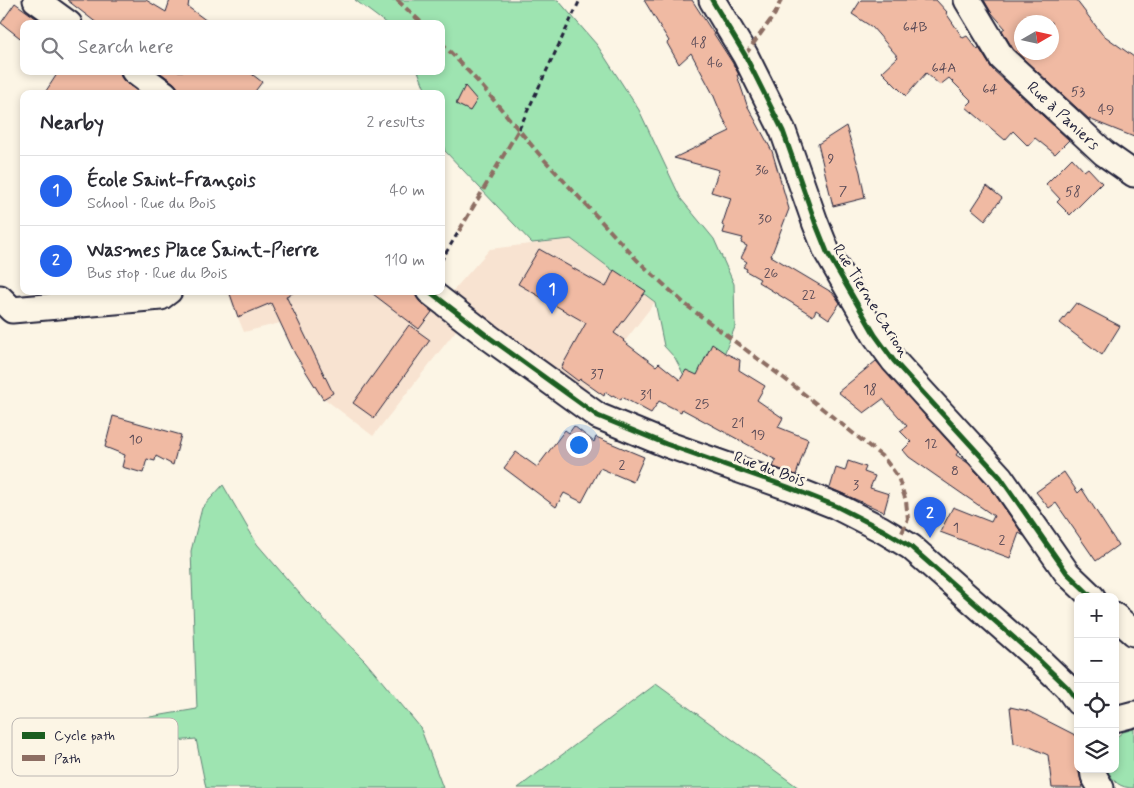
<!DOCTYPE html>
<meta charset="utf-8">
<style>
:root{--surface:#fff;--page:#f7f7f7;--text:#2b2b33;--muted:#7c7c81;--line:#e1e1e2;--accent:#2563eb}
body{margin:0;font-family:Mynerve,sans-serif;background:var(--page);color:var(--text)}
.controls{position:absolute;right:15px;bottom:15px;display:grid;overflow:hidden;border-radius:10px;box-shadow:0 2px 8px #0003}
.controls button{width:45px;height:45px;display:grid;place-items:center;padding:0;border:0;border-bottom:1px solid var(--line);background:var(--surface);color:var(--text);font:25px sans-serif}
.compass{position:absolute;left:1014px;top:15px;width:45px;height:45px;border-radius:50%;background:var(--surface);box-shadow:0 2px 8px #0003;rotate:81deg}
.you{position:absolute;left:578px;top:444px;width:18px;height:18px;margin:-12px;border:4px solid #fff;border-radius:50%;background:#1a73e8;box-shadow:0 0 0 8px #1a73e833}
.badge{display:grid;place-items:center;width:32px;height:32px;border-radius:50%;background:var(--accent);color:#fff;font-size:16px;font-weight:700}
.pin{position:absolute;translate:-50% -41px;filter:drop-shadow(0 1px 2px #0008)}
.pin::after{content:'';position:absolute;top:26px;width:18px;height:15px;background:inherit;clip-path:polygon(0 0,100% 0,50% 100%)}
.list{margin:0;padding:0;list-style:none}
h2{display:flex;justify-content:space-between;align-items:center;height:65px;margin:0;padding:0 20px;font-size:21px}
h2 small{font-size:16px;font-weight:400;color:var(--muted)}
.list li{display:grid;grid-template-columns:32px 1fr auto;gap:15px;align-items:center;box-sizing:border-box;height:70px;padding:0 20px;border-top:1px solid var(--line)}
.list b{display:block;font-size:19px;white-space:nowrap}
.list p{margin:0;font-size:16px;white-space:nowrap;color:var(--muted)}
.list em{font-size:16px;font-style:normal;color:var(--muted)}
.icon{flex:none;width:28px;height:28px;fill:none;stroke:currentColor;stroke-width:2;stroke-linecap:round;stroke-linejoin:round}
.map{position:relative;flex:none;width:1134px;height:788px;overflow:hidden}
.search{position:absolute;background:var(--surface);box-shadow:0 2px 8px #0003;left:20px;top:20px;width:425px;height:55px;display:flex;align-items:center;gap:12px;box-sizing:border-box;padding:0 18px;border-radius:10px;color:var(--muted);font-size:19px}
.panel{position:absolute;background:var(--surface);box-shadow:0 2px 8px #0003;left:20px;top:90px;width:425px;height:205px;border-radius:10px}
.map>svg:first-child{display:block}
</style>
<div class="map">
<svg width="1134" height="788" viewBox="0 0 1134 788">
<rect width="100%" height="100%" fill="#fcf5e5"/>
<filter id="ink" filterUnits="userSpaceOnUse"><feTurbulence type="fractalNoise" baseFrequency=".02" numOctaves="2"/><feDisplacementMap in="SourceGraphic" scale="10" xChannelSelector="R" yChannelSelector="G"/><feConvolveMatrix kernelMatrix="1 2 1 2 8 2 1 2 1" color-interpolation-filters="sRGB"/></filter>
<g filter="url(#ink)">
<path fill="#f8e3d1" d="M571 239 655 302 578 402 465 319 373 436 317 393 284 322 244 332 227 291H429L443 302 490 249Z"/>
<path fill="#9ee4b1" stroke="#608376" d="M355 0H558L597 45 639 110 681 199 714 239 734 284 735 327 719 367 690 387 675 358 664 346 655 302 571 239 532 243 445 151 441 137V94H427L418 71H441V24H387Z
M223 485 257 544 306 601 365 661 420 727 443 788H206L196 739 79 750 74 730 197 709 191 551 202 508Z
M656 684 799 788H518Z
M1134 729V788C1120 788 1113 782 1107 769H1115V738L1123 732Z"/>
<path fill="#f0baa3" stroke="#22223b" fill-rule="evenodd" d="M67 0H146L166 12 170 0H189L188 7 211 24H98Z
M644 0H692L732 62 739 75H737L747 105 772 151 789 209 771 256 833 293 840 303 829 319 816 310 813 316 758 282 760 279 746 271 747 269 743 267 747 262 741 258 747 246 741 243 743 238 723 233 725 227 722 225 731 198 711 192 719 170 674 158 730 131 723 118 713 94 691 53 679 64 667 43 669 41Z
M861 0H936L947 12 946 13 963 38 967 36 978 50 979 48 992 69 1069 140 1055 154 1035 138 1028 146 1013 131 1005 140 966 107 972 101 949 78 940 85 926 73 906 96 882 72 898 57 872 27 852 14Z
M984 0H1076L1102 34 1134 57V137L1089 119 1013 49 1002 30 1005 28 991 12ZM1022 22H1052V52H1022Z
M15 3 44 24H24V41L1 23Z
M59 71H120L121 77 125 82 141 94H44Z
M158 71H248L262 82 253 94H179L178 88 174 83Z
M465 86 477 100 470 111 456 104Z
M846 126 860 172 865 198 833 206 818 144Z
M1072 158 1084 171 1088 168 1102 183 1070 215 1057 202 1060 199 1046 184Z
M987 186 1002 198 985 220 972 209Z
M539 249 606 287 614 270 646 291 614 333 624 340 623 341 656 366 659 363 680 380 686 370 697 375 712 344 725 353 740 360 739 370 765 386 757 400 783 418 778 427 808 439 796 475 773 467 776 460 682 409 681 412 659 401 651 413 622 397 621 400 613 395 612 397 605 392 604 396 580 379 578 381 561 368 586 323 518 284Z
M229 291H297L286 296 333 393 323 399 295 354 271 303 238 317Z
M369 291H414L420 302 432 312 419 329Z
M1076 303 1120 326 1102 355 1060 323Z
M409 325 430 340 374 418 353 403Z
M876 361 958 452 956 455 968 463 989 486 1024 536 1019 533 1010 558 940 532 953 507 991 522 994 516 909 457 903 450 911 442 900 431 907 426 883 399 864 413 838 392Z
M113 416 181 435 173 465 156 456 155 461 147 459 143 473 122 467 125 455 105 447Z
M574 426 594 442 596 437 644 457 633 482 600 468 582 502 564 493 556 507 504 468 516 452 537 467 565 430 569 433Z
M848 461 866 467 864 472 875 476 870 488 889 494 884 512 830 488 836 468 845 471Z
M1064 472 1078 493 1082 489 1118 545 1096 561 1056 503 1049 508 1036 492Z
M1010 707 1028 711 1077 736 1078 769 1083 788H1052L1048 755 1030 747 1014 743Z"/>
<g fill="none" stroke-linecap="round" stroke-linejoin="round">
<g stroke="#22223b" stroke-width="29">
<path id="minor" d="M36 0 69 24
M712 0 745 55 783 131 815 222 827 252 875 335 894 361 1000 477 1067 573 1092 597
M967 0 1002 58 1104 153 1134 174
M134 71 165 94
M429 291 490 338 598 416 666 444 788 487 836 506 881 529 911 547 1038 659 1067 687 1078 702
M0 298 12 310 161 297 169 291
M1115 616 1134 633
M1115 719 1134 714
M1093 769 1094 776 1101 788"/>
</g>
<path stroke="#22223b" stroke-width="3" stroke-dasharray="5 4" stroke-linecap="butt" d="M519 129 580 0
M441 261 459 231"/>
<use href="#minor" stroke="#fcf5e5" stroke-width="25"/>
<path stroke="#8d6e63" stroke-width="4" stroke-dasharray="8 4" stroke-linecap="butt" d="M397 0 423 24
M441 42 481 85 539 154 637 260 686 305 789 382 884 458 898 477 906 501 908 519 899 540
M745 55 775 14 781 0
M459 231 519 129"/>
<g stroke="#fcf5e5" stroke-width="8">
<path id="cycleway" d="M712 0 745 55 783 131 815 222 827 252 875 335 894 361 1000 477 1067 573 1092 597
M429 291 490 338 598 416 666 444 788 487 836 506 881 529 911 547 1038 659 1067 687 1078 702"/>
</g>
<use href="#cycleway" stroke="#1b5e20" stroke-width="5"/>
</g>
</g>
<g text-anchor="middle" stroke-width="5" stroke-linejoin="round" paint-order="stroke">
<g font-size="14" fill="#564855">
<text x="915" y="31">64B</text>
<text x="699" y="47">48</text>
<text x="715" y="67">46</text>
<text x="944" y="72">64A</text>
<text x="990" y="93">64</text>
<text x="1078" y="96">53</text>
<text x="1106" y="114">49</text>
<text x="831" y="163">9</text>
<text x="762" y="174">36</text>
<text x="843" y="195">7</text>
<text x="1073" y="196">58</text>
<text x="765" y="223">30</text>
<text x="771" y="277">26</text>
<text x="809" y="299">22</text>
<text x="597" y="378">37</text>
<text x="870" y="394">18</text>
<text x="646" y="399">31</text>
<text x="702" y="408">25</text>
<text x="738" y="427">21</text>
<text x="758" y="439">19</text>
<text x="136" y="444">10</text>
<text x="931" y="448">12</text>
<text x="622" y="469">2</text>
<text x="955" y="475">8</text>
<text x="856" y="489">3</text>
<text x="956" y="532">1</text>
<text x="1002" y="544">2</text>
</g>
<g font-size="16" fill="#22223b" stroke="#fcf5e5">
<text transform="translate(1064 115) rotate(43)" y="6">Rue à Paniers</text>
<text transform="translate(872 300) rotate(58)" y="6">Rue Tierne Carion</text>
<text transform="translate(770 468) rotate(20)" y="6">Rue du Bois</text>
</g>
</g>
<rect x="12" y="718" width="166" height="58" rx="8" fill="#fcf5e5" stroke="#bbb6b2" stroke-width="1"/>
<rect x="22" y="732" width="23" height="7" fill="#1b5e20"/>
<rect x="22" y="755" width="23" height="6" fill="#8d6e63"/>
<g font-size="14" fill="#22223b">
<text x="54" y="740">Cycle path</text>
<text x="54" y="763">Path</text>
</g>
</svg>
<div class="controls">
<button>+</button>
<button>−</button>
<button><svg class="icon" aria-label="locate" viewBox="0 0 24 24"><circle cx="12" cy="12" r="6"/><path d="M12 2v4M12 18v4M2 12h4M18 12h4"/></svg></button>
<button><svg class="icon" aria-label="layers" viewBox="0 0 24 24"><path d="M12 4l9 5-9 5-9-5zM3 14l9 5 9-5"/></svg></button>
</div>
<svg class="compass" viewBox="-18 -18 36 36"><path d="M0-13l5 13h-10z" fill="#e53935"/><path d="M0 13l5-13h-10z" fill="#7c7c81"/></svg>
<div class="you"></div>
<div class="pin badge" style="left:552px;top:314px">1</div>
<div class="pin badge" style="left:930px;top:538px">2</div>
<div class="search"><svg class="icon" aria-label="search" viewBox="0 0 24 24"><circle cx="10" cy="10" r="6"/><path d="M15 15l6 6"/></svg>Search here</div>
<section class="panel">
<h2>Nearby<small>2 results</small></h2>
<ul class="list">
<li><span class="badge">1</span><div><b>École Saint-François</b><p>School · Rue du Bois</p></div><em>40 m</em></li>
<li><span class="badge">2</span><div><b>Wasmes Place Saint-Pierre</b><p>Bus stop · Rue du Bois</p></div><em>110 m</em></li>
</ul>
</section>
</div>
